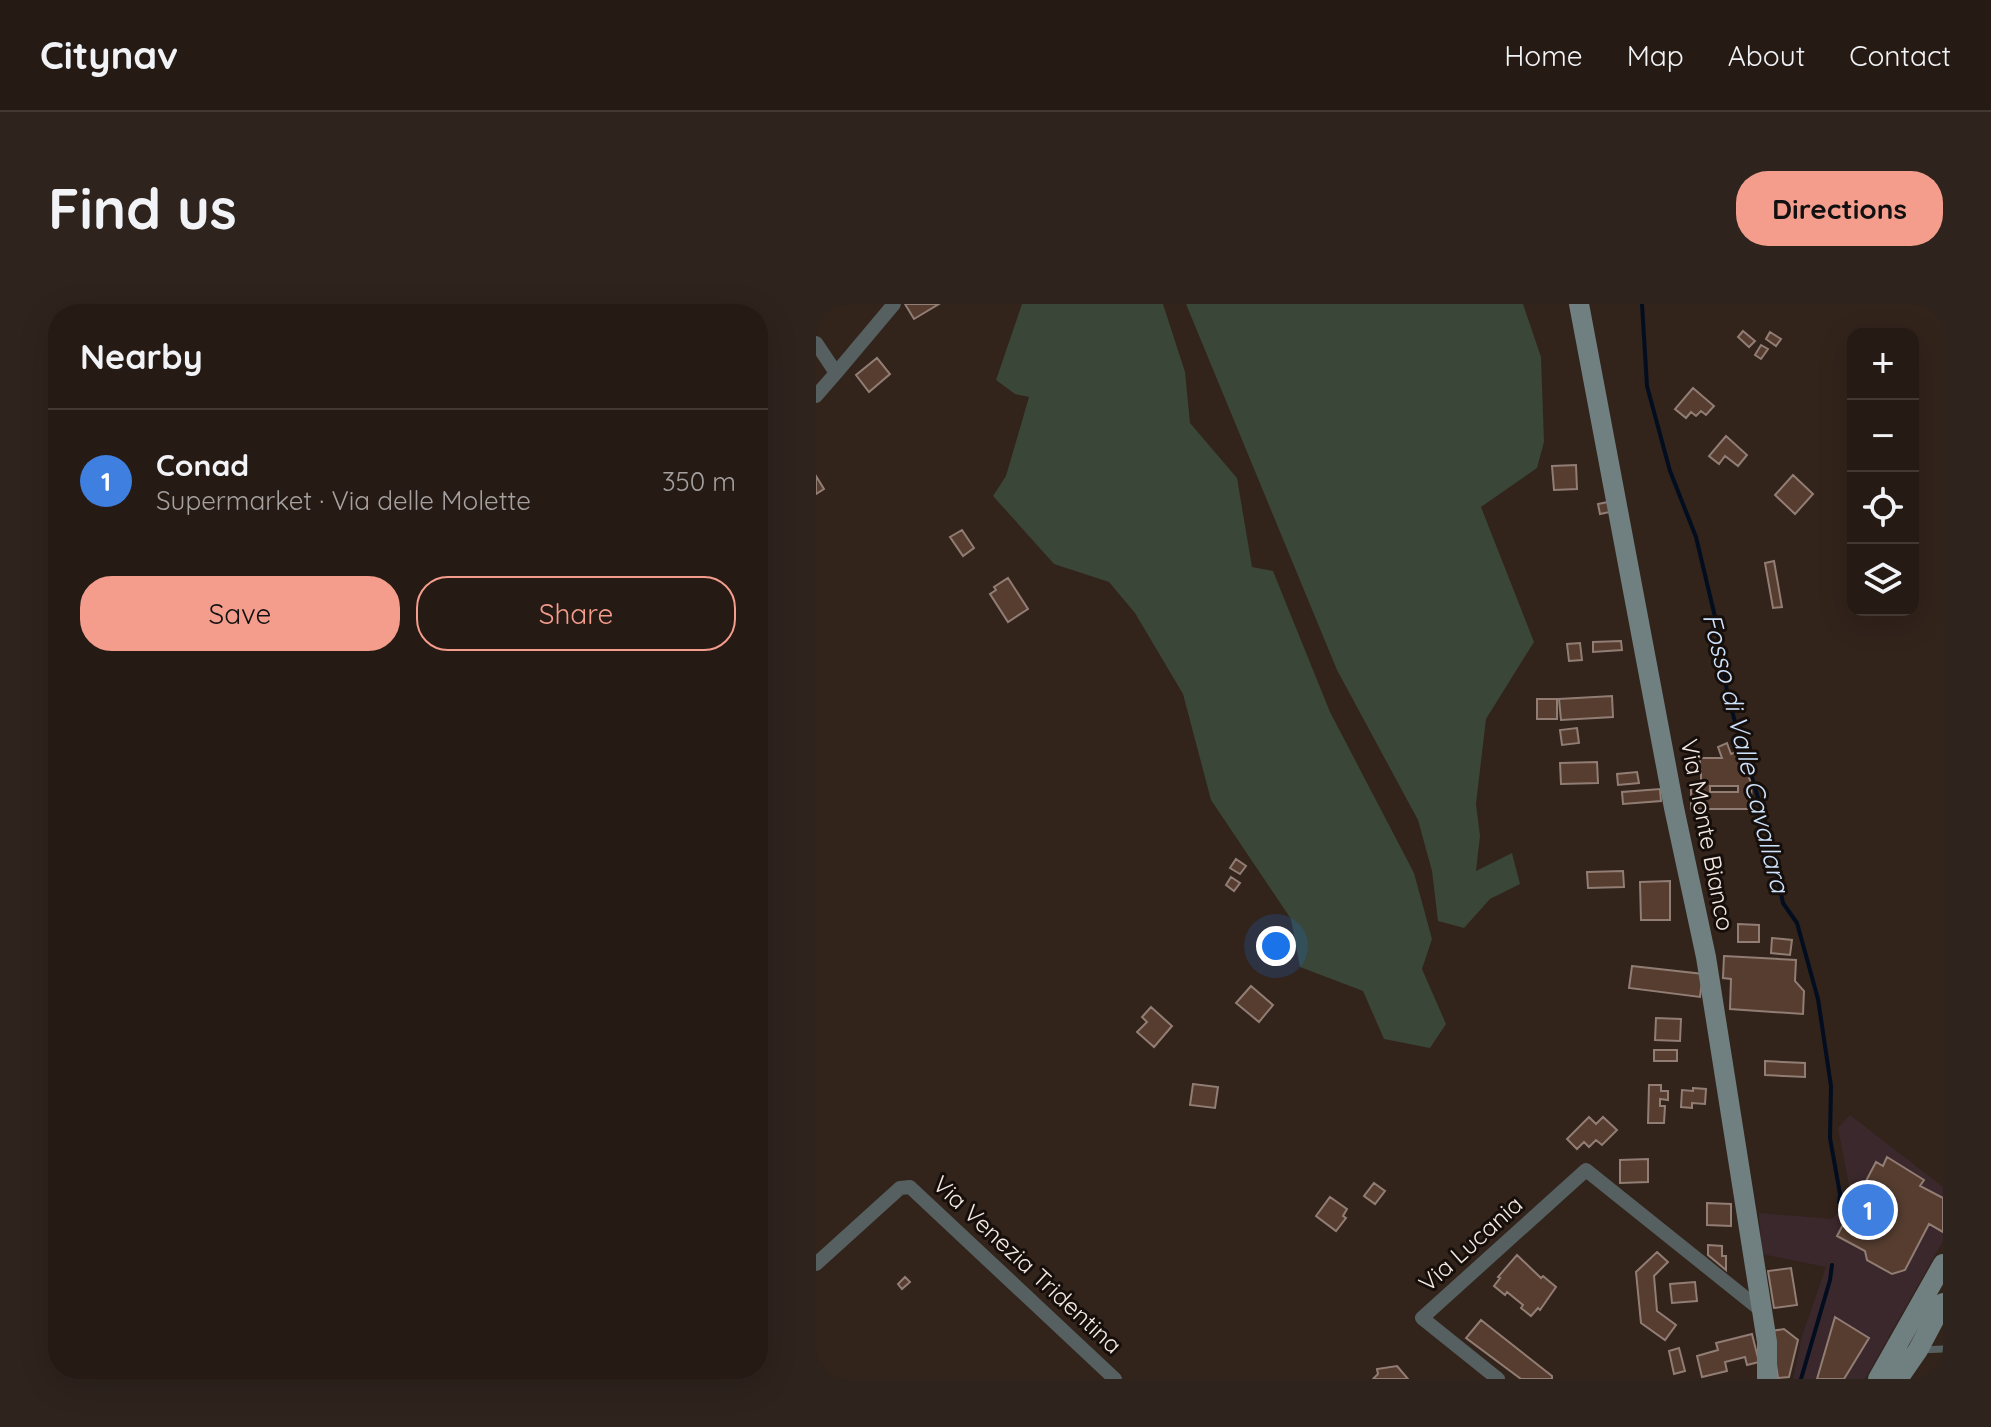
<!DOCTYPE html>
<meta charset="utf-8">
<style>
:root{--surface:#261a14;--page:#2e231d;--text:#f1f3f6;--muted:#a4a1a0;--line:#423834;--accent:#f59d8d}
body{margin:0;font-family:Quicksand,sans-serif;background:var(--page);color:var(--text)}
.controls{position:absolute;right:24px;top:24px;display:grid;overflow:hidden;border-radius:16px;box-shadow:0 8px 32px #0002}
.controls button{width:72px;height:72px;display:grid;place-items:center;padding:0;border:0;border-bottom:2px solid var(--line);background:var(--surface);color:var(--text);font:40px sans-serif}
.you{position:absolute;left:460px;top:642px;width:28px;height:28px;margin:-20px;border:6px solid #fff;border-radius:50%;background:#1a73e8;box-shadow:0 0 0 12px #1a73e833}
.badge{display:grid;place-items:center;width:52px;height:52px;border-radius:50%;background:var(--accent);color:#fff;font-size:26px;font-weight:700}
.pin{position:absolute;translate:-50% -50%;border:4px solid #fff;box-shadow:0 2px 8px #0006}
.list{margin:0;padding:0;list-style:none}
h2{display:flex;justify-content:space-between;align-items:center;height:104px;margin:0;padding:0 32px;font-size:34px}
h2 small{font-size:26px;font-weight:400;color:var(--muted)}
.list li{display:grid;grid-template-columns:52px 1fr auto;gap:24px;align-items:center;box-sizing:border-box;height:144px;padding:0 32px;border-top:2px solid var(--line)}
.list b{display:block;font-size:30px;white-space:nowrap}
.list p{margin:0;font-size:26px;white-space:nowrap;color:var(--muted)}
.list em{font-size:26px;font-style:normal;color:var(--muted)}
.actions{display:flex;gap:16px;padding:24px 32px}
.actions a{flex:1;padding:18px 0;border:2px solid var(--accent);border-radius:32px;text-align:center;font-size:28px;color:var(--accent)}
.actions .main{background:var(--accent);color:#111}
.icon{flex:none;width:44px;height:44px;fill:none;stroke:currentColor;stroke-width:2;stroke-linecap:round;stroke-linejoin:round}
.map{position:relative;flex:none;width:1127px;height:1075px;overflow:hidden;border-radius:32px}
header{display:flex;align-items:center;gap:48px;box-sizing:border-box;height:112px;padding:0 40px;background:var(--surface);border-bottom:2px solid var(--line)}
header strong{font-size:38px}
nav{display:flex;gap:44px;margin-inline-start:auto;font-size:28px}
.intro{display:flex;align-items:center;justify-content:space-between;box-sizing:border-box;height:192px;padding:0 48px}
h1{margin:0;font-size:56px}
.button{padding:20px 36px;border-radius:32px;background:var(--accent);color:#111;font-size:28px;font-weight:700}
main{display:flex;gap:48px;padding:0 48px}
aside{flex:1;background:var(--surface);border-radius:32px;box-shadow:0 8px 32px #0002}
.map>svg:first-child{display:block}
</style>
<header>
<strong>Citynav</strong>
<nav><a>Home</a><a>Map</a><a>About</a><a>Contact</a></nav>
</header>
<div class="intro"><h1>Find us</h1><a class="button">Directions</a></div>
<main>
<aside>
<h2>Nearby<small></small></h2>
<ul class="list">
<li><span class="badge" style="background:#3f7fe0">1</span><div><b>Conad</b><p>Supermarket · Via delle Molette</p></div><em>350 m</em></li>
</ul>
<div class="actions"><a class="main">Save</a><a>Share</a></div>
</aside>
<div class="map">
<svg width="1127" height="1075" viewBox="0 0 1127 1075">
<rect width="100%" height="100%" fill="#32231b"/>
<path fill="#3b282c" d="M1034 811 1127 883V937L1049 1075H977L986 1032 1010 963 946 950 943 909 1016 915 1026 903 1034 886 1022 824Z"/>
<path fill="#3a4637" d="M206 0H347L369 68 374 119 421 174 436 263 457 267 514 408 598 569 616 635 606 665 630 720 614 744 568 735 547 687 484 663 475 615 395 496 367 390 319 309 293 278 238 260 177 192 190 172 213 93 199 90 180 76Z
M370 0H707L725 53 728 138 721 164 665 203 718 338 670 415 660 500 664 532 660 567 696 549 704 580 674 595 648 624 622 617 616 567 602 516 521 366Z"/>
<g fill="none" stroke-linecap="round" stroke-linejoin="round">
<path stroke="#020e1f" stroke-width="4" d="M826 0 831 82 854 167 880 233 900 317 912 394 952 527 967 599 981 619 1002 695 1015 782 1014 834 1024 890 1023 899
M985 1075 1014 976 1016 961"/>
</g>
<path fill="#563d30" stroke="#917d74" stroke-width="2" fill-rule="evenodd" d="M89 0H123L98 15Z
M927 27 939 37 933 43 922 33Z
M954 28 965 35 960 42 950 35Z
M945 41 952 45 945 55 939 51Z
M61 54 74 70 53 88 40 71Z
M877 84 898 102 890 111 885 107 880 112 875 108 870 114 859 105Z
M910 132 931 151 922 162 909 152 903 160 893 152Z
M760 161 761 185 738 186 736 162Z
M977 171 997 190 979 210 959 191Z
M0 172 8 185 0 190Z
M792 198 794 208 784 210 782 200Z
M146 226 158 244 147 252 134 233Z
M958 257 966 303 957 304 949 259Z
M192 274 212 305 192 318 174 290 180 286 178 283Z
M805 337 806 346 777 348V338Z
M764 339 766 356 753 357 751 340Z
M796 392 797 413 745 416 743 395Z
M721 395H741V415H721Z
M761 424 763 439 746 441 744 426Z
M911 439 915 450 923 447 935 479 936 505H875V482H885V466H871V458H884L883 454H906L902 443ZM894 482H922V488H894Z
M781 458 782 479 745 480 744 459Z
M821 468 823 479 802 481 801 470Z
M844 485 845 497 807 500 806 488Z
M420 555 430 562 424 570 414 564Z
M807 567 808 583 772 584 771 568Z
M415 573 424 579 418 587 410 581Z
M854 577V616H825L824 578Z
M922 620 943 621V638H922Z
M956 634 976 636 974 651 955 649Z
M908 652 980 656 979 677 988 687 987 710 914 705 915 675 907 674Z
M816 662 887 670 884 693 813 684Z
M435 682 457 701 443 718 420 699Z
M335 703 356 722 338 743 321 728 331 718 326 713Z
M840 714 865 715 864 737 839 736Z
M838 746H861V757H838Z
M949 757 989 759V773L949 771Z
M377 780 402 783 399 804 374 801Z
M833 781H845V787H852V796L844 795V802H849L848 819H832Z
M877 784 890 785 889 800 876 799V804L865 803 866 786 877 787Z
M773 813 780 820 787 813 801 826 786 841 780 836 773 843 768 838 761 845 751 835Z
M1071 853 1108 876 1104 882 1127 894V928L1113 920 1089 966 1076 970 1051 956 1049 947 1021 932 1060 858 1067 862Z
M832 855V878L804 879V856Z
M558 879 569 887 559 900 548 892Z
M514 893 531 905 527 912 530 914 520 927 500 912Z
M891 899 915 900V922L891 921Z
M892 941 906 942V952H910V966L892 951Z
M841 948 852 958 838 972 841 1007 860 1021 849 1036 825 1019 820 968Z
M701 951 725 974 727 972 740 983 724 1006 722 1004 715 1012 705 1004 707 1001 691 988 689 991 678 982 684 974 682 973Z
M975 964 981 1001 958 1004 952 967Z
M89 973 94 978 86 985 82 980Z
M879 978 881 997 856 999 854 980Z
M1019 1013 1053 1034 1028 1075H1001Z
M665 1016 736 1072V1075H705L650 1034Z
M968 1025 982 1036 973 1073 962 1074 955 1027Z
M936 1030 943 1058 931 1061 929 1053 909 1058 911 1067 886 1073 881 1052 902 1046 900 1039Z
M863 1044 869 1067 858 1070 853 1047Z
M581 1062 592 1075H557L562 1070 561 1065Z"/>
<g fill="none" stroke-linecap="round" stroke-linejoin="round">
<path stroke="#566060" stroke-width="7" d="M1104 1046 1127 1045"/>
<path stroke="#566060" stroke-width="14" d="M0 39 20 69 0 92
M20 69 78 0
M0 960 84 884 94 883 299 1075
M682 1075 606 1014 770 866 946 1007"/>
<path stroke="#708081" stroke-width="20" d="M763 0 858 504 890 653 951 1038V1075
M1062 1075 1127 960
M1082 1075 1102 1046 1127 999"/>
</g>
<g text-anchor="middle" stroke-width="6" stroke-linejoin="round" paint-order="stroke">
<g font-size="24" fill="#f4e9e3" stroke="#150e0a">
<text transform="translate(891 531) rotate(79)" y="8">Via Monte Bianco</text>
<text transform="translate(655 940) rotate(-42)" y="8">Via Lucania</text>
<text transform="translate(211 961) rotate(43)" y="8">Via Venezia Tridentina</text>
</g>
<g font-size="26" font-style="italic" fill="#cee3fe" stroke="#150e0a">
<text transform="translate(930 449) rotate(76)" y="9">Fosso di Valle Cavallara</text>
</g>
</g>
</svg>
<div class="controls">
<button>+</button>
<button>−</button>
<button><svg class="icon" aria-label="locate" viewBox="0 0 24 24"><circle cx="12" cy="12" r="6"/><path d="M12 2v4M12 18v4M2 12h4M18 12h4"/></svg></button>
<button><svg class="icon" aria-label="layers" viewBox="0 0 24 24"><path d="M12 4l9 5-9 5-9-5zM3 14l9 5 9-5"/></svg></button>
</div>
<div class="you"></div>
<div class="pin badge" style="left:1052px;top:906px;background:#3f7fe0">1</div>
</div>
</main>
